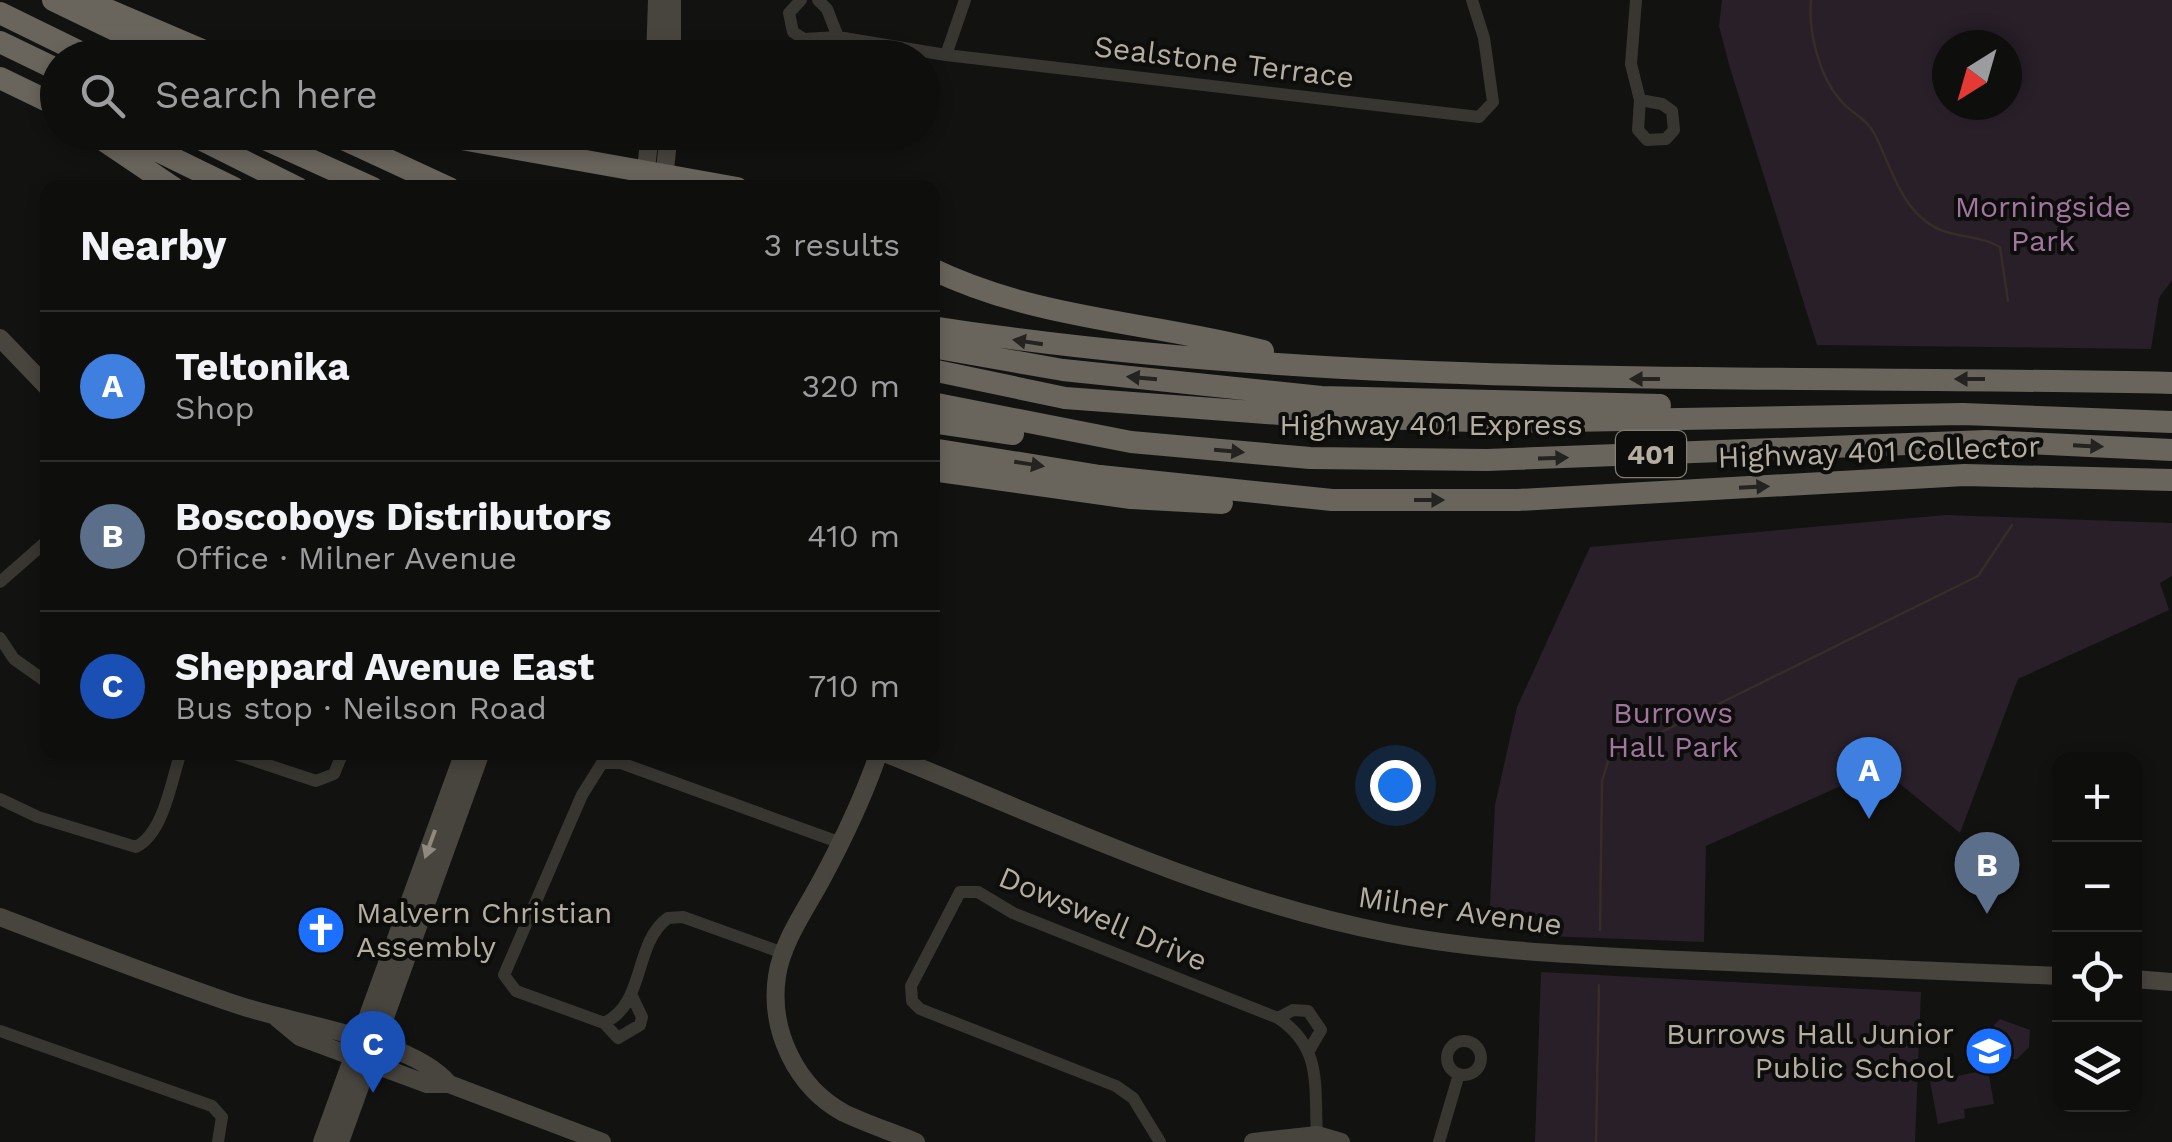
<!DOCTYPE html>
<meta charset="utf-8">
<style>
:root{--surface:#0e0e0d;--page:#171716;--text:#f1f3f6;--muted:#9b9c9d;--line:#2e2e2e;--accent:#1c70ff}
body{margin:0;font-family:"Work Sans",sans-serif;background:var(--page);color:var(--text)}
.controls{position:absolute;right:30px;bottom:30px;display:grid;overflow:hidden;border-radius:20px;box-shadow:0 5px 15px #0003}
.controls button{width:90px;height:90px;display:grid;place-items:center;padding:0;border:0;border-bottom:2px solid var(--line);background:var(--surface);color:var(--text);font:50px sans-serif}
.compass{position:absolute;left:1932px;top:30px;width:90px;height:90px;border-radius:50%;background:var(--surface);box-shadow:0 5px 15px #0003;rotate:217deg}
.you{position:absolute;left:1395px;top:785px;width:35px;height:35px;margin:-25px;border:8px solid #fff;border-radius:50%;background:#1a73e8;box-shadow:0 0 0 15px #1a73e833}
.badge{display:grid;place-items:center;width:65px;height:65px;border-radius:50%;background:var(--accent);color:#fff;font-size:32px;font-weight:700}
.pin{position:absolute;translate:-50% -82px;filter:drop-shadow(0 2px 5px #0008)}
.pin::after{content:'';position:absolute;top:52px;width:35px;height:30px;background:inherit;clip-path:polygon(0 0,100% 0,50% 100%)}
.list{margin:0;padding:0;list-style:none}
h2{display:flex;justify-content:space-between;align-items:center;height:130px;margin:0;padding:0 40px;font-size:42px}
h2 small{font-size:32px;font-weight:400;color:var(--muted)}
.list li{display:grid;grid-template-columns:65px 1fr auto;gap:30px;align-items:center;box-sizing:border-box;height:150px;padding:0 40px;border-top:2px solid var(--line)}
.list b{display:block;font-size:38px;white-space:nowrap}
.list p{margin:0;font-size:32px;white-space:nowrap;color:var(--muted)}
.list em{font-size:32px;font-style:normal;color:var(--muted)}
.icon{flex:none;width:55px;height:55px;fill:none;stroke:currentColor;stroke-width:2;stroke-linecap:round;stroke-linejoin:round}
.map{position:relative;flex:none;width:2172px;height:1142px;overflow:hidden}
.search{position:absolute;background:var(--surface);box-shadow:0 5px 15px #0003;left:40px;top:40px;width:900px;height:110px;display:flex;align-items:center;gap:25px;box-sizing:border-box;padding:0 35px;border-radius:55px;color:var(--muted);font-size:38px}
.panel{position:absolute;background:var(--surface);box-shadow:0 5px 15px #0003;left:40px;top:180px;width:900px;height:580px;border-radius:20px}
.map>svg:first-child{display:block}
</style>
<div class="map">
<svg width="2172" height="1142" viewBox="0 0 2172 1142">
<rect width="100%" height="100%" fill="#121211"/>
<path fill="#281f28" fill-rule="evenodd" d="M1722 0H2172V280L2159 298 2151 349 1817 345 1730 68 1719 26ZM2007 45V105H1947V45Z
M1946 515 2172 523V576L2160 583 2169 610 2018 679 1960 833 1872 761 1866 764 1872 772 1706 846 1704 942 1544 936 1542 926 1489 924 1495 805 1517 707 1590 547Z
M1541 972 1921 992 1915 1142H1535Z
M2000 1019 2030 1030 2029 1047 2017 1059H2007L1998 1053 1994 1025Z
M1988 1070 1994 1104 1964 1109 1965 1118 1938 1124 1930 1081Z"/>
<g fill="none" stroke-linecap="round" stroke-linejoin="round">
<path stroke="#372d26" stroke-width="2.5" d="M1811 0C1808 32 1819 76 1841 101 1851 113 1867 119 1874 133 1889 161 1897 197 1923 219 1946 240 1974 232 2000 247L2008 301
M1600 930 1602 781 1609 758 1978 576 2012 525
M1596 1142 1599 985"/>
<path stroke="#383631" stroke-width="12" d="M801 0 789 13 793 32 804 39 838 37 827 9 818 0
M1636 0 1631 64 1640 100
M838 37 946 55 1479 117 1493 102 1484 38 1472 0
M946 55 965 0
M1640 100 1662 104 1672 111 1674 130 1666 139 1647 140 1638 130Z
M0 582 48 540
M0 638 14 659 48 683
M229 752 316 781 334 774 343 752
M0 799 38 817 136 847C164 833 171 781 181 752
M783 953 683 917 668 918C633 943 646 1004 604 1023L516 991 504 975 582 795 602 763H621L841 843
M1278 1018 1293 1010 1308 1011 1321 1030 1310 1049
M604 1023 618 1038 640 1025 642 1017 631 994
M0 1031 212 1106 222 1117 218 1142
M1447 1058a17 17 0 1 1 34 0a17 17 0 1 1-34 0Z
M1160 1142 1133 1098 1116 1086 920 1009 912 1001 911 986 960 892H978L1013 913 1278 1018C1323 1048 1314 1086 1317 1135
M1439 1142 1459 1074"/>
<path stroke="#48453f" stroke-width="18" d="M655 58 657 0
M672 58V0
M644 188 650 132
M663 188 669 132
M0 338 48 388
M879 752C864 796 844 838 822 879 806 909 782 942 777 976 769 1030 796 1087 844 1113 867 1124 892 1132 916 1142
M882 752C1046 818 1213 899 1388 933 1485 952 1583 955 1681 960 1807 966 1933 970 2060 976
M0 917C79 947 158 978 238 1005 293 1024 412 1039 449 1084
M2134 979 2172 982
M277 1018 300 1037 427 1084H449L602 1142
M322 1142 464 752
M340 1142 481 752
M1253 1142 1317 1135 1341 1142"/>
<path stroke="#69655d" stroke-width="22" d="M53 0 173 58
M85 0 221 58
M0 13 92 58
M0 42 58 70
M0 78 58 106
M91 132 174 188
M119 132 234 188
M186 132 298 188
M249 132 373 188
M328 132 449 188
M422 132 737 188
M932 269C1038 320 1152 322 1263 351
M932 327C1343 391 1758 374 2172 383
M932 347 1063 370 1321 397 1660 405
M932 370 1065 398 1307 416 1507 422 1963 414 2172 422
M932 403 1131 442 1310 458 1487 460 1986 441 2172 450
M932 422 1013 434
M932 449 1100 476 1332 500H1518L1965 475 2172 480
M932 470 1131 498 1222 503"/>
</g>
<defs><path id="oneway-solid" d="M-6-.8H1V-3.2L6.5 0L1 3.2V.8H-6Z" transform="scale(2.5)"/></defs>
<g fill="#242320">
<use href="#oneway-solid" transform="translate(1028 342) rotate(-171)"/>
<use href="#oneway-solid" transform="translate(1142 378) rotate(-175)"/>
<use href="#oneway-solid" transform="translate(1645 379) rotate(-180)"/>
<use href="#oneway-solid" transform="translate(1970 379) rotate(-180)"/>
<use href="#oneway-solid" transform="translate(2088 446) rotate(3)"/>
<use href="#oneway-solid" transform="translate(1229 451) rotate(5)"/>
<use href="#oneway-solid" transform="translate(1553 458) rotate(-2)"/>
<use href="#oneway-solid" transform="translate(1029 464) rotate(9)"/>
<use href="#oneway-solid" transform="translate(1754 487) rotate(-3)"/>
<use href="#oneway-solid" transform="translate(1429 500)"/>
</g>
<use fill="#8f897e" href="#oneway-solid" transform="translate(430 844) rotate(110)"/>
<defs>
<g id="church-disc" transform="scale(2.5)"><circle r="9.5" fill="#1c70ff" stroke="#0d0d0c"/><path d="M-1.2-6h2.4v3.5h3.3v2.4h-3.3V6h-2.4V-.1h-3.3v-2.4h3.3Z" fill="#fff"/></g>
<g id="school-disc" transform="scale(2.5)"><circle r="9.5" fill="#1c70ff" stroke="#0d0d0c"/><path d="M0-5L7-2L0 1L-7-2ZM-4 1L0 2.5L4 1V4Q0 6-4 4Z" fill="#fff"/></g>
</defs>
<g fill-rule="evenodd">
<use href="#church-disc" x="321" y="930"/>
<use href="#school-disc" x="1989" y="1051"/>
</g>
<g text-anchor="middle" stroke-width="8" stroke-linejoin="round" paint-order="stroke">
<rect fill="#0d0d0c" stroke="#837e74" stroke-width="2.5" x="1616" y="431" width="70" height="46" rx="8"/>
<g font-size="28" font-weight="bold" fill="#b5aea0">
<text x="1651" y="464">401</text>
</g>
<g font-size="30" fill="#b5aea0" stroke="#0d0d0c">
<text transform="translate(1224 62) rotate(7)" y="10">Sealstone Terrace</text>
<text x="1431" y="435">Highway 401 Express</text>
<text transform="translate(1879 452) rotate(-2)" y="10">Highway 401 Collector</text>
<text transform="translate(1460 911) rotate(8)" y="10">Milner Avenue</text>
<text transform="translate(1103 919) rotate(23)" y="10">Dowswell Drive</text>
</g>
<g font-size="30" fill="#a275a1" stroke="#0d0d0c">
<text x="2043" y="217">Morningside<tspan x="2043" dy="34">Park</tspan></text>
<text x="1673" y="723">Burrows<tspan x="1673" dy="34">Hall Park</tspan></text>
</g>
<g font-size="30" fill="#b5aea0" stroke="#0d0d0c" text-anchor="start">
<text x="356" y="923">Malvern Christian<tspan x="356" dy="34">Assembly</tspan></text>
<text x="1954" y="1044" text-anchor="end">Burrows Hall Junior<tspan x="1954" dy="34">Public School</tspan></text>
</g>
</g>
</svg>
<div class="controls">
<button>+</button>
<button>−</button>
<button><svg class="icon" aria-label="locate" viewBox="0 0 24 24"><circle cx="12" cy="12" r="6"/><path d="M12 2v4M12 18v4M2 12h4M18 12h4"/></svg></button>
<button><svg class="icon" aria-label="layers" viewBox="0 0 24 24"><path d="M12 4l9 5-9 5-9-5zM3 14l9 5 9-5"/></svg></button>
</div>
<svg class="compass" viewBox="-18 -18 36 36"><path d="M0-13l5 13h-10z" fill="#e53935"/><path d="M0 13l5-13h-10z" fill="#9b9c9d"/></svg>
<div class="you"></div>
<div class="pin badge" style="left:1869px;top:819px;background:#3f7fe0">A</div>
<div class="pin badge" style="left:1987px;top:914px;background:#5c6f8a">B</div>
<div class="pin badge" style="left:373px;top:1093px;background:#1a4fb4">C</div>
<div class="search"><svg class="icon" aria-label="search" viewBox="0 0 24 24"><circle cx="10" cy="10" r="6"/><path d="M15 15l6 6"/></svg>Search here</div>
<section class="panel">
<h2>Nearby<small>3 results</small></h2>
<ul class="list">
<li><span class="badge" style="background:#3f7fe0">A</span><div><b>Teltonika</b><p>Shop</p></div><em>320 m</em></li>
<li><span class="badge" style="background:#5c6f8a">B</span><div><b>Boscoboys Distributors</b><p>Office · Milner Avenue</p></div><em>410 m</em></li>
<li><span class="badge" style="background:#1a4fb4">C</span><div><b>Sheppard Avenue East</b><p>Bus stop · Neilson Road</p></div><em>710 m</em></li>
</ul>
</section>
</div>
